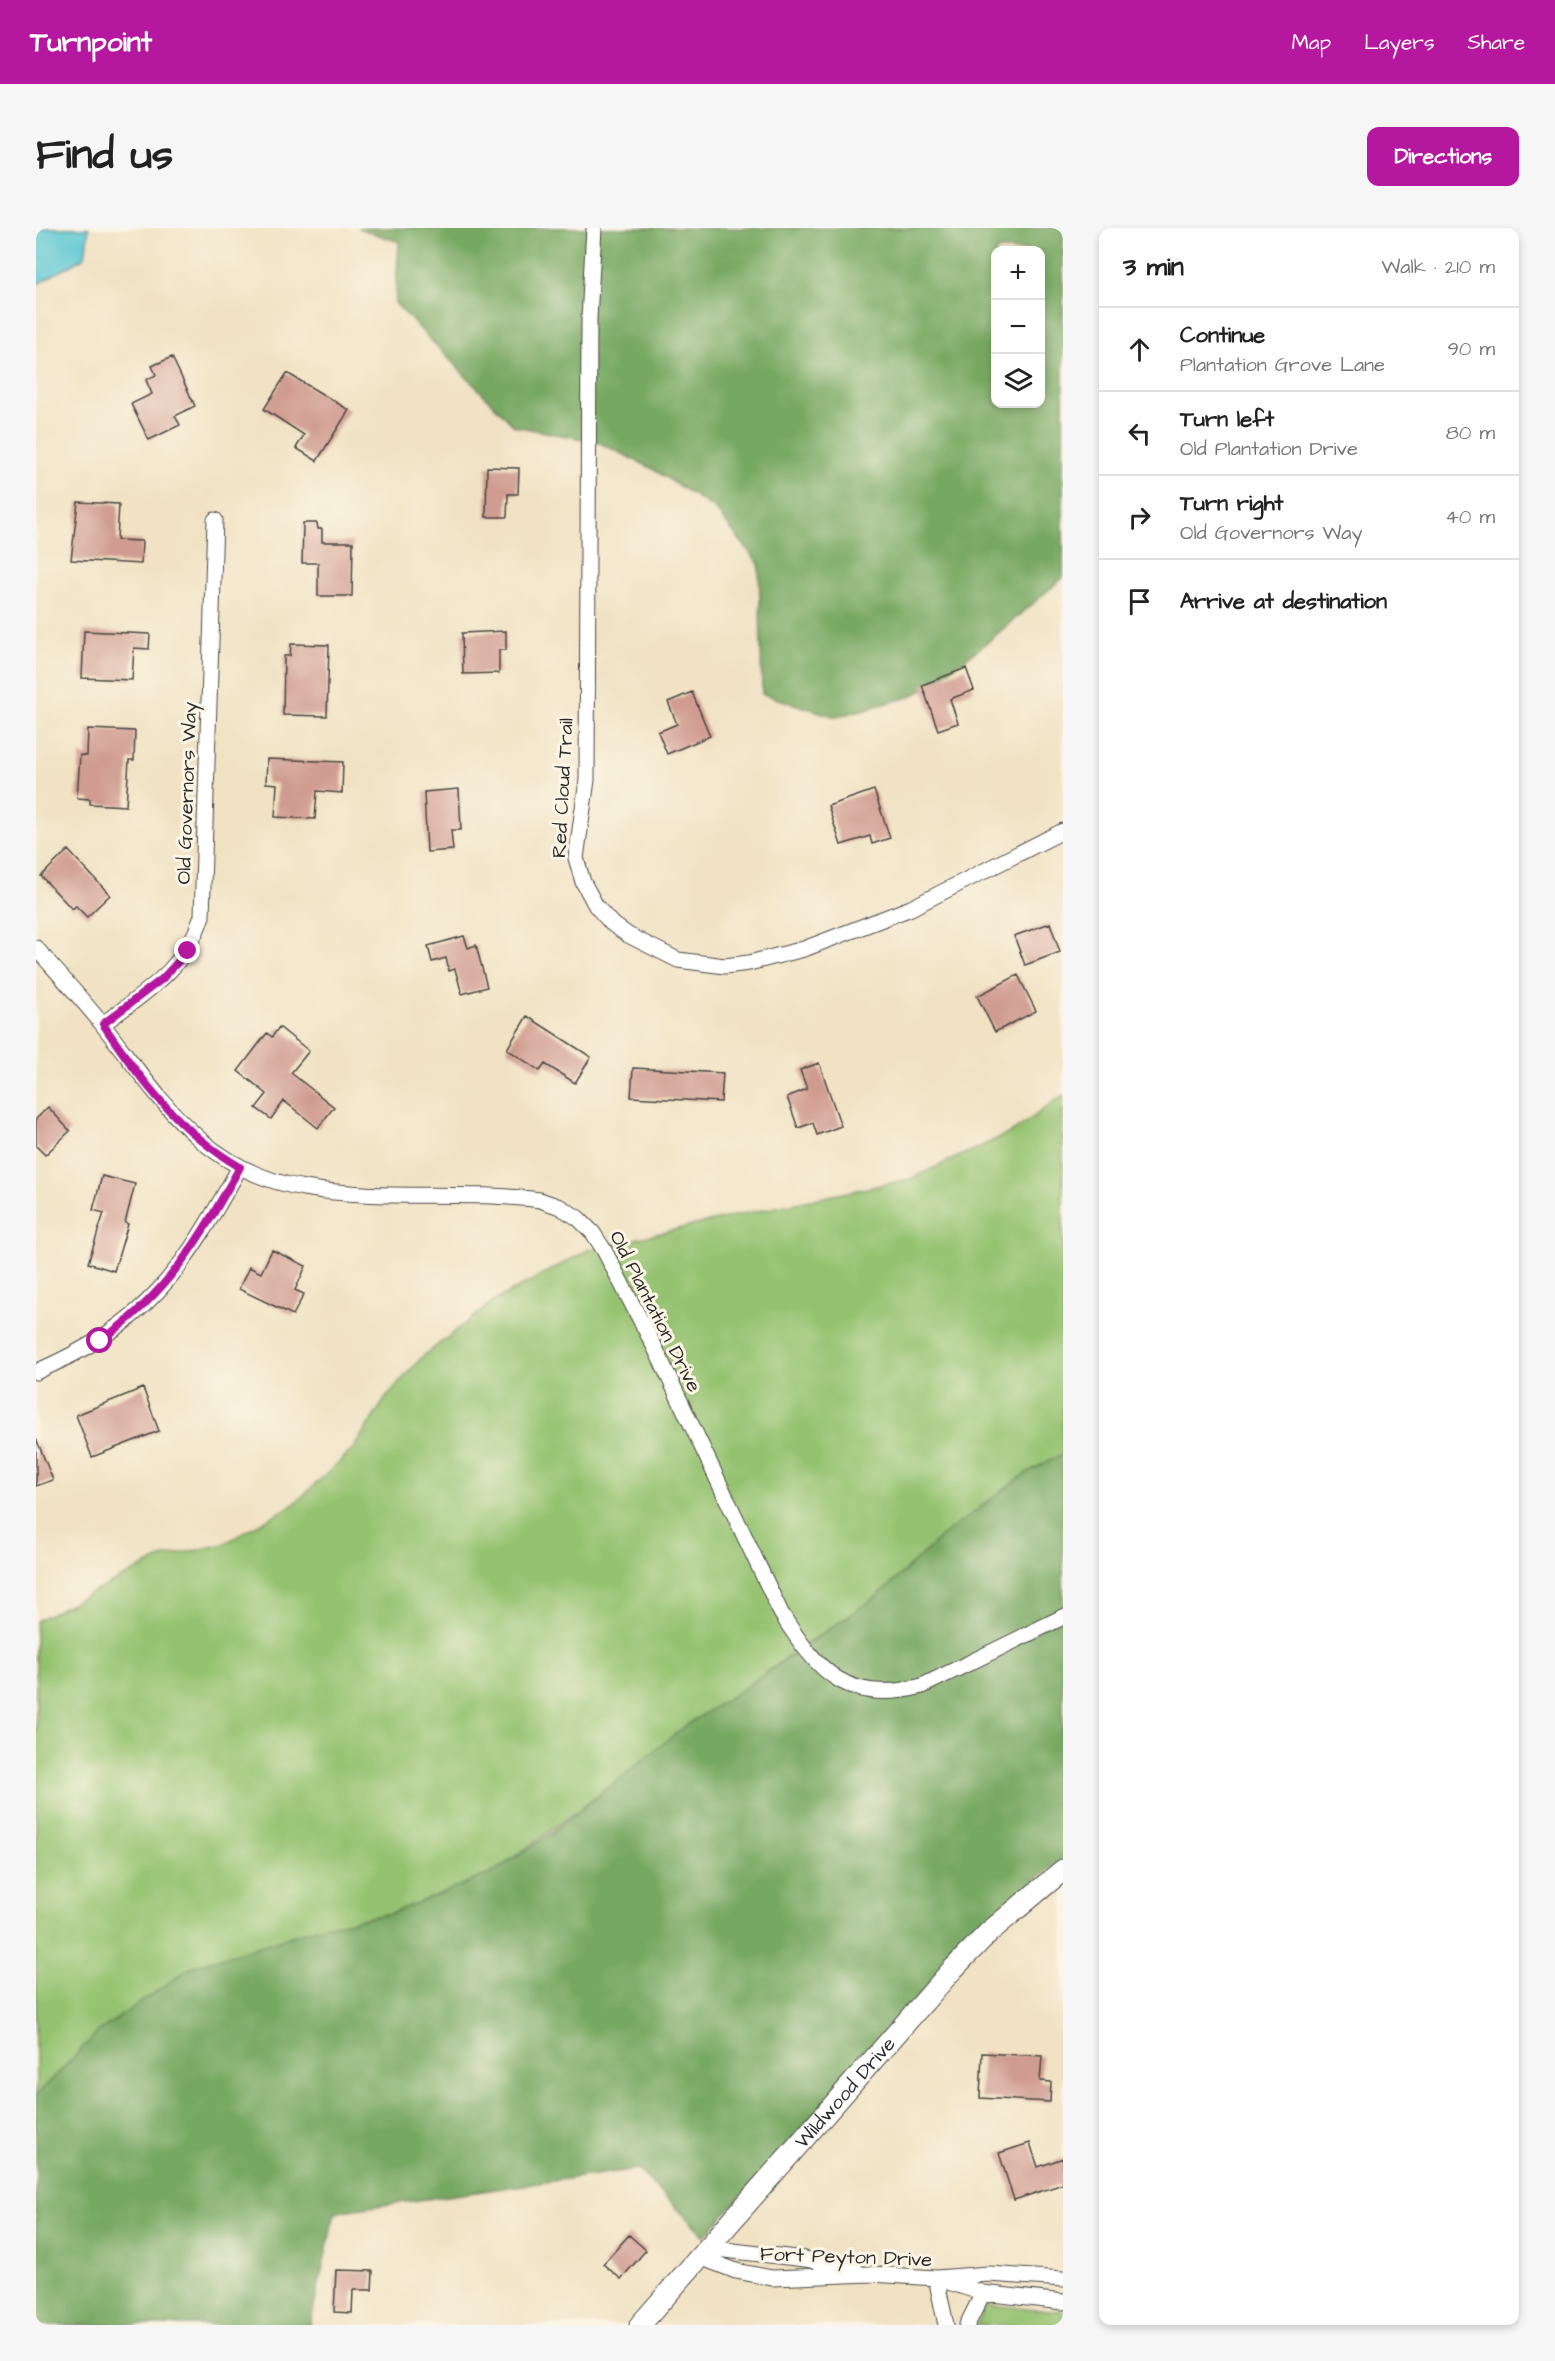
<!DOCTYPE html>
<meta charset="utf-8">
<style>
:root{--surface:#fff;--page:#f6f6f6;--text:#222;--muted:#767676;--line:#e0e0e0;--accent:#b5179e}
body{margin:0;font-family:"Architects Daughter",sans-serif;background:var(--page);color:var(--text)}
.controls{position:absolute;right:18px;top:18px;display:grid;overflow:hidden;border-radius:12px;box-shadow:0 3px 9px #0003}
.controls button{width:54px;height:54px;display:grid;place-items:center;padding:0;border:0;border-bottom:2px solid var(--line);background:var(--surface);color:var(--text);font:30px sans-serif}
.stop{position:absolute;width:18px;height:18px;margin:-14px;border:4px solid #b5179e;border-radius:50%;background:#fff}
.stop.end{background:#b5179e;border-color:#fff;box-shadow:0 2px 6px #0008}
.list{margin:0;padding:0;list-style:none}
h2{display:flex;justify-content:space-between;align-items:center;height:78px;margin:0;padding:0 24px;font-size:26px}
h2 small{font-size:20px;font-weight:400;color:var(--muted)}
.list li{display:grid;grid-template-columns:39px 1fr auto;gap:18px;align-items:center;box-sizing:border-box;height:84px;padding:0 24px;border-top:2px solid var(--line)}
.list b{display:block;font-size:22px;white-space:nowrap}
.list p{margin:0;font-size:20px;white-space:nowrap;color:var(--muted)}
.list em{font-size:20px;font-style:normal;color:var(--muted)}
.icon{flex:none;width:33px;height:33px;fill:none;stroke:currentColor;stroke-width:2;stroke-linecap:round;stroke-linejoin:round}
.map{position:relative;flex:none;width:1027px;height:2097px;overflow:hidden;border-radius:12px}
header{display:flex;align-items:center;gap:36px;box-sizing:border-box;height:84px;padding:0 30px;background:var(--accent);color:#fff}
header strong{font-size:28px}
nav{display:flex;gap:33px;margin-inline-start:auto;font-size:21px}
.intro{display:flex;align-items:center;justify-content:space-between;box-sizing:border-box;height:144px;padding:0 36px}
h1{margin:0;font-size:42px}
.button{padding:15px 27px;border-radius:12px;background:var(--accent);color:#fff;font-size:21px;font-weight:700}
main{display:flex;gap:36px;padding:0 36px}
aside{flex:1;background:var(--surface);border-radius:12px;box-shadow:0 3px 9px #0003}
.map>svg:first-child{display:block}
</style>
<header>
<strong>Turnpoint</strong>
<nav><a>Map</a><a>Layers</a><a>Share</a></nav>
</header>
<div class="intro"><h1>Find us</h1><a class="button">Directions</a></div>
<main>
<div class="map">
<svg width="1027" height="2097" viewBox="0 0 1027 2097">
<rect width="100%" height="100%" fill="#fcf5e5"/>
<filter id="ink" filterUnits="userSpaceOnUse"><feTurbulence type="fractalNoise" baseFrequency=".0167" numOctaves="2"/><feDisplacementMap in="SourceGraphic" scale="12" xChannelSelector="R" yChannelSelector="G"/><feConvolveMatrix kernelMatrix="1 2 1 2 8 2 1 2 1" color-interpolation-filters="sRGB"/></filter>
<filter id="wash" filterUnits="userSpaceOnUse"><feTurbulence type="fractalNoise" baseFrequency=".008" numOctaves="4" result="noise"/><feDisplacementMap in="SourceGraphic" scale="24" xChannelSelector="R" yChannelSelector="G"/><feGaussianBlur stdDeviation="1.35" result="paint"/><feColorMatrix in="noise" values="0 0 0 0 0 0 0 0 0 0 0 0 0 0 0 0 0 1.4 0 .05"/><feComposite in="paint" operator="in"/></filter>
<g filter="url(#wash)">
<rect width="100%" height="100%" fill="#f0e2c3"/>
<path fill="#94c270" stroke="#60764e" stroke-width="1.5" d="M1027 867V1226L992 1244 906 1308 843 1367 758 1424 458 1644 356 1685 285 1699 156 1739 63 1803 0 1868V1393L125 1330 188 1316 258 1276 317 1221 349 1171 386 1129 460 1072 552 1022 698 988 874 951 978 903Z
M950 2077 1027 2083V2097H940Z"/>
<path fill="#77a862" stroke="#516a46" stroke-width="1.5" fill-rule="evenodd" d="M322 0H1027V350L947 418 877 468 800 489 726 466 723 336 679 281 615 240 562 214 478 198 359 75 363 14ZM960 22H1005V176H960Z
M1027 1226V1631L984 1664 945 1699 669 2008 601 1941 299 1984 274 2097H0V1868L63 1803 156 1739 285 1699 356 1685 458 1644 517 1604 649 1498 707 1461 843 1367 906 1308 992 1244Z"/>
<path fill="#5cc8d4" stroke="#447a80" stroke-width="1.5" d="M0 0H53L49 29 0 57Z"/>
<g id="blocks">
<path fill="#d09c91" d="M136 129 159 178 139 188 144 197 113 212 95 176 116 166 110 152 120 147 116 138Z
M251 145 313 182 281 233 260 220 268 207 228 181Z
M451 239 483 240 482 266H472L471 289H450Z
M42 274 83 276 81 312 106 313 105 336 35 332Z
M267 295H281L282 301H286V314H317L316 368H282V335H266Z
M48 403 114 406 113 421 98 420 96 452 46 450Z
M470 403V422H463V445L427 446 426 405Z
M255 416 293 417 291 488 247 487 248 428H254Z
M930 440 938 462 914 471 922 495 902 502 886 457Z
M656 464 674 508 631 526 622 504 641 496 632 474Z
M52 501 99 503 98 532H93L90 578 54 576V571L41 570 44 527 51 528Z
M231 531 307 534 306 565 281 563 279 591 239 589 241 556 230 555Z
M423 561 425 602H415L417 622 391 624 388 564Z
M838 562 854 610 836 616 834 608 805 617 792 578Z
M32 622 74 667 51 689 40 678 36 681 5 648Z
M1014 695 1024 724 989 737 978 708Z
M428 708 432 720 440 717 451 759 426 766 419 741 413 743 410 730 396 734 392 718Z
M982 747 1000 783 959 804 941 768Z
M491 788 555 829 539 855 509 836 504 843 471 821Z
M243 799 273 823 255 845 298 879 282 900 248 873 235 891 220 880 231 866 202 843 231 805 236 809Z
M783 835 805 898 781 907 777 895 762 900 751 869 771 861 764 842Z
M597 840 687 845 685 874 595 869Z
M12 879 34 903 9 927 0 918V891Z
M66 948 99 956 89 995 92 996 78 1043 52 1035 68 985 57 982Z
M236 1022 270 1038 259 1062 268 1066 257 1087 203 1061 213 1039 225 1045Z
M107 1160 123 1203 56 1229 40 1187Z
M0 1210 17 1252 0 1258Z
M946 1825 1006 1828 1004 1853 1015 1854 1014 1874 944 1870Z
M994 1915 1002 1939 1027 1930V1956L978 1972 963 1925Z
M593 2007 610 2022 585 2051 567 2036Z
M300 2042 337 2043 336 2062H317L316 2085 298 2084Z"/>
</g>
</g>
<g filter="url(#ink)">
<use href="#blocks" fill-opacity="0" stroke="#494642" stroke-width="1.5"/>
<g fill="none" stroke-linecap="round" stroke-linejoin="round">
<g stroke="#494642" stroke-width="17">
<path id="street" d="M558 0 553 91 551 552 540 630 547 654 560 678 575 695 592 707 642 732 689 738 713 735 768 721 875 680 1027 603
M0 720C22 745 45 770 66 796 124 869 166 943 268 960 346 973 426 962 504 972L524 979 542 990 557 1005 568 1022 618 1118 745 1385C781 1443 812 1478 886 1458L1027 1389
M67 796C109 764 149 742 166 688L179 292
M0 1144C114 1094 145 1044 204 939
M671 2020 769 2031 820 2042
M664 2029 700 2043 736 2050 835 2046 900 2050 947 2065 1027 2074
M910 2097 900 2050 953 2046 1027 2051
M931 2097 947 2065"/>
</g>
<g stroke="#494642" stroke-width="23">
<g id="secondary">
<path id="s1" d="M604 2097 916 1742 952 1705 1027 1642"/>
</g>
</g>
<use href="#street" stroke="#fff" stroke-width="15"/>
<use href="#secondary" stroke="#fff" stroke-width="21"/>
</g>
</g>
<g fill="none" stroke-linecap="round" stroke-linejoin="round" filter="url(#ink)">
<path stroke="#b5179e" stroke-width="8" d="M64 1113C132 1066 165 1009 204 939 145 905 104 852 67 796L126 751 152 723"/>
</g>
<g text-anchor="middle" stroke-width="6" stroke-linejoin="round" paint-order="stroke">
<g font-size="20" fill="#2b2b2b" stroke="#fcf5e5">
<text transform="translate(526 560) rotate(-87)" y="7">Red Cloud Trail</text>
<text transform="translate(150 565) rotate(-88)" y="7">Old Governors Way</text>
<text transform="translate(620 1083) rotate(63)" y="7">Old Plantation Drive</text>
<text dy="7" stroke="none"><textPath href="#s1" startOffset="310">Wildwood Drive</textPath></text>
<text transform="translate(810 2028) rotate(2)" y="7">Fort Peyton Drive</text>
</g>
</g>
</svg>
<div class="controls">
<button>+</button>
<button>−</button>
<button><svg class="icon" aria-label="layers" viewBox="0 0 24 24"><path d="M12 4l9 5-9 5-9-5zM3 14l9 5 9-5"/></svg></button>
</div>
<div class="stop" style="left:64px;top:1113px"></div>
<div class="stop end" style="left:152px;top:723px"></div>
</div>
<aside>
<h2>3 min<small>Walk · 210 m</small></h2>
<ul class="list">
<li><svg class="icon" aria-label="ahead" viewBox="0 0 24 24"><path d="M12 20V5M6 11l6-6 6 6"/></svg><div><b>Continue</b><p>Plantation Grove Lane</p></div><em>90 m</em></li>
<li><svg class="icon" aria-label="left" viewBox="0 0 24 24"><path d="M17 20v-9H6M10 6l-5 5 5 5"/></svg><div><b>Turn left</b><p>Old Plantation Drive</p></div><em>80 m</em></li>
<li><svg class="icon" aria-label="right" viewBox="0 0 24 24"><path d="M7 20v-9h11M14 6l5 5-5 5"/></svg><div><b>Turn right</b><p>Old Governors Way</p></div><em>40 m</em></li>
<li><svg class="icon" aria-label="arrive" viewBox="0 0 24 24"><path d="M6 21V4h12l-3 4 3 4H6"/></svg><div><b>Arrive at destination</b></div></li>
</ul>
</aside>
</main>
